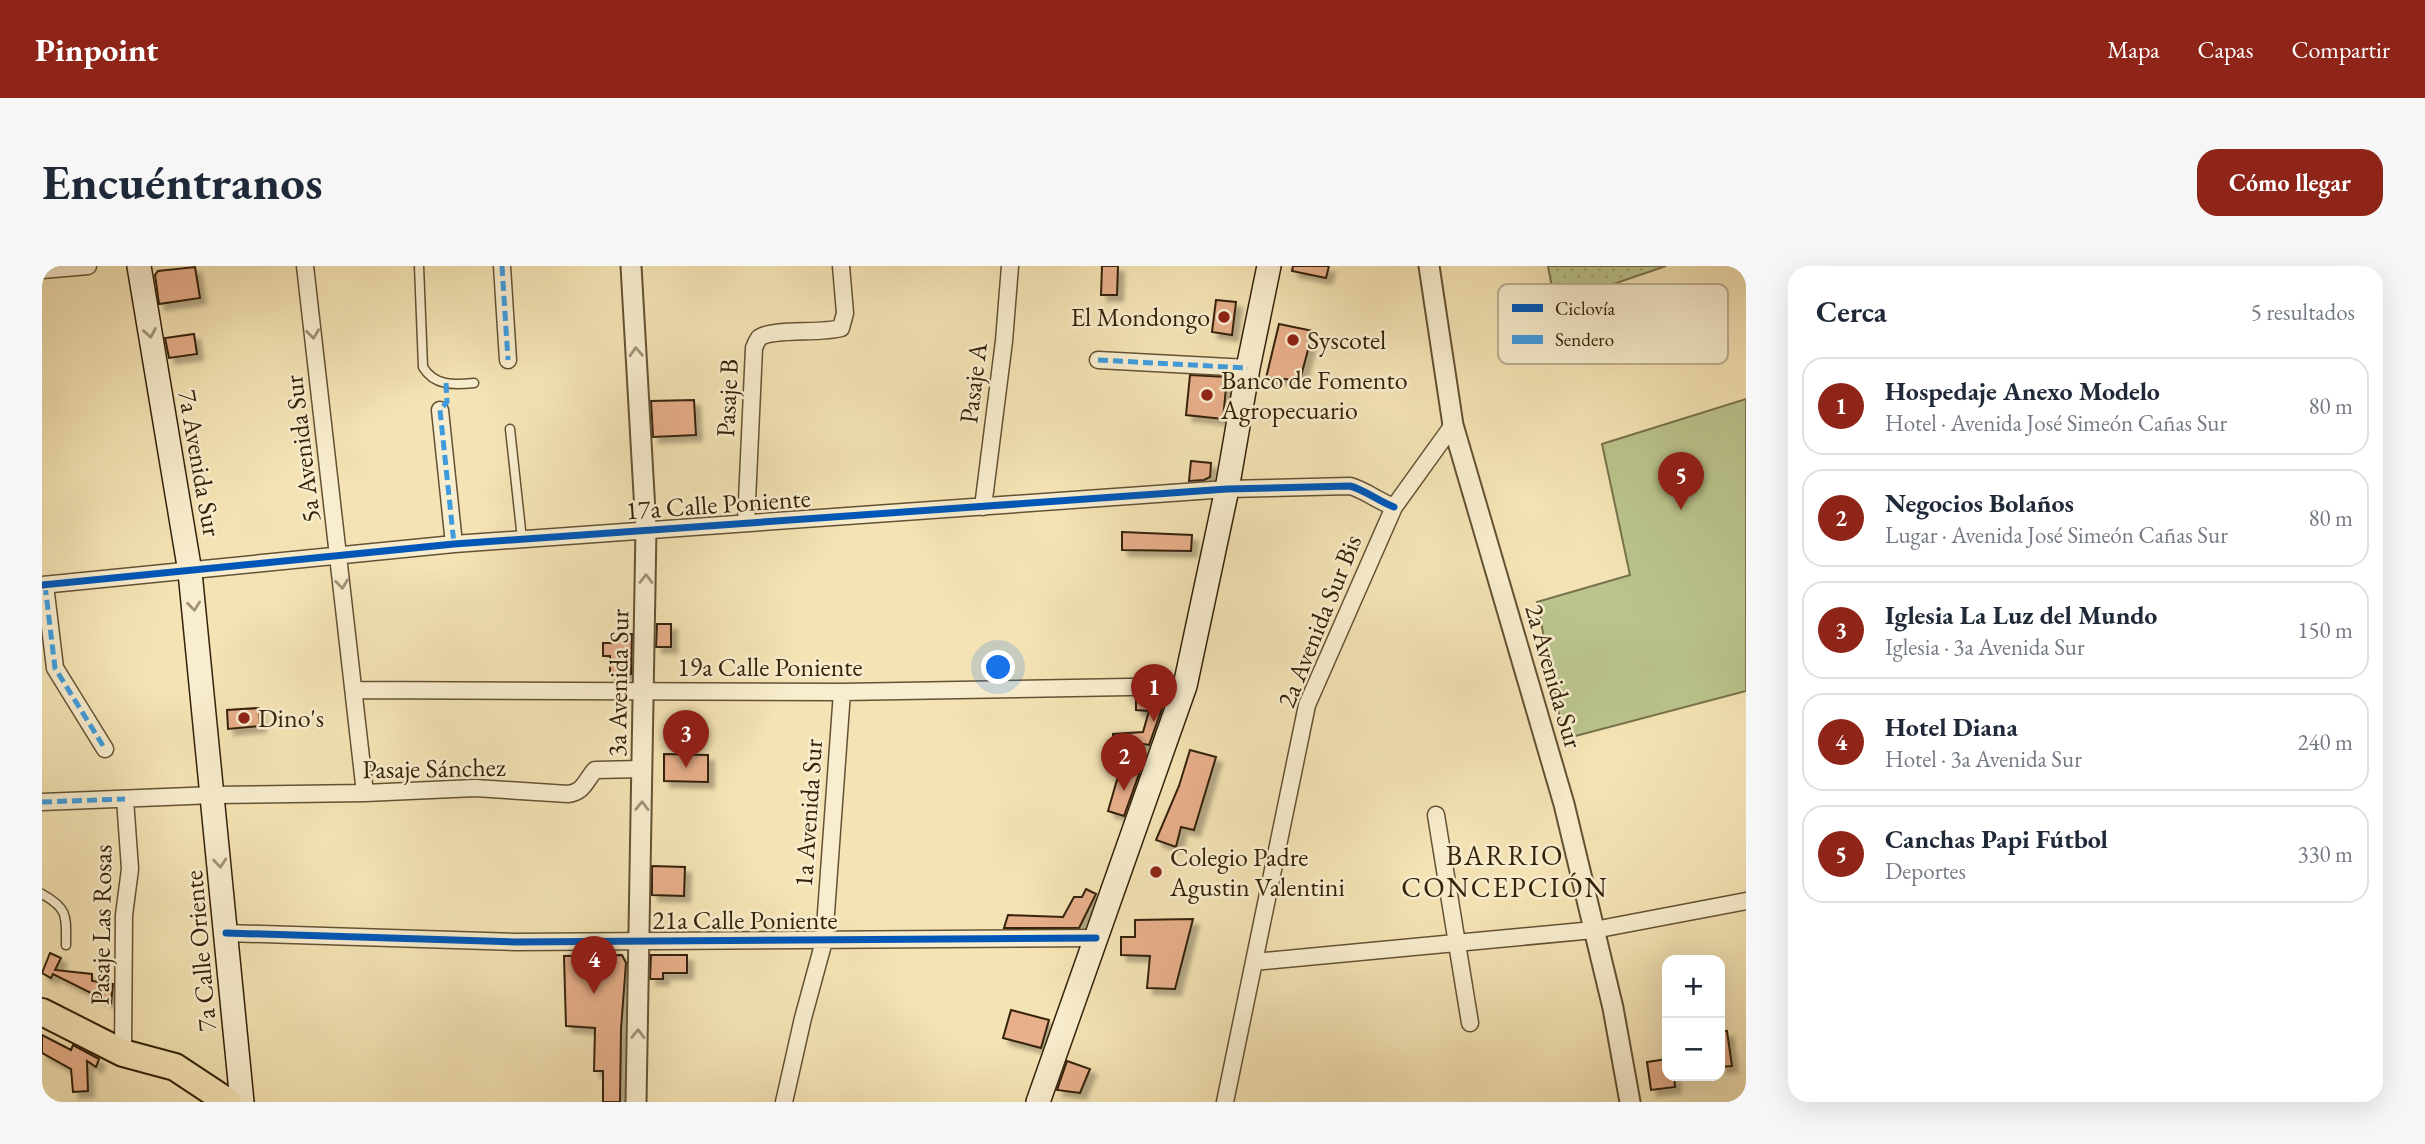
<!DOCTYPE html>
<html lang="es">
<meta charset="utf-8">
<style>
:root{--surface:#fff;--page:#f6f6f7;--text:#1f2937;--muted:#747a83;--line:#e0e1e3;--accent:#8f2418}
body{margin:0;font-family:"EB Garamond",serif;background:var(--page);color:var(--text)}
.controls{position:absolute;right:21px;bottom:21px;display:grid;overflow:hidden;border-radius:14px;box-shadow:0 7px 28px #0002}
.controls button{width:63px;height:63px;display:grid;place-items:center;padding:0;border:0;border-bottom:2px solid var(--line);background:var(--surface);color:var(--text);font:35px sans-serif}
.you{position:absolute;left:957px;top:402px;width:24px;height:24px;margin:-18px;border:5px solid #fff;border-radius:50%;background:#1a73e8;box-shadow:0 0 0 10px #1a73e833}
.badge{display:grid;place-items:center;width:46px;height:46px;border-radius:50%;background:var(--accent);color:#fff;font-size:23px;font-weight:700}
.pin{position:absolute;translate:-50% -58px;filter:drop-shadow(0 2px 4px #0008)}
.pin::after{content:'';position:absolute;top:37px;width:24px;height:21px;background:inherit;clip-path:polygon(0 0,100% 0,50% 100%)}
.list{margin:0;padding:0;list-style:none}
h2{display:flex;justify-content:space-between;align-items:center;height:91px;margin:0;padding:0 28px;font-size:30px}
h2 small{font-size:23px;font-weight:400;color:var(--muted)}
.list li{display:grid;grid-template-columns:46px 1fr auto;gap:21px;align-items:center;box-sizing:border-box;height:98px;margin:0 14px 14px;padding:0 14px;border:2px solid var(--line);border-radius:21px}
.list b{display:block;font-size:26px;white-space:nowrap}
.list p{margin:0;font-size:23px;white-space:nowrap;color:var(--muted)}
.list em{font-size:23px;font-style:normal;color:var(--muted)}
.map{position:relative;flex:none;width:1704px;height:836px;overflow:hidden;border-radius:21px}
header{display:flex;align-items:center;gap:42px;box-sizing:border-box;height:98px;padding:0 35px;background:var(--accent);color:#fff}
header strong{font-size:33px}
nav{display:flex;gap:38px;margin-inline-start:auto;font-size:24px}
.intro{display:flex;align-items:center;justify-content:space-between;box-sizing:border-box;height:168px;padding:0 42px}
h1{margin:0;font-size:49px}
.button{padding:18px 32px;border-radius:21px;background:var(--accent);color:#fff;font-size:24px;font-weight:700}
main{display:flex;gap:42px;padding:0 42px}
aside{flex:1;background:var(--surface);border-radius:21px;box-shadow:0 7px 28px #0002}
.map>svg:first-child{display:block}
</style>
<header>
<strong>Pinpoint</strong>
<nav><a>Mapa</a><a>Capas</a><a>Compartir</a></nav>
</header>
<div class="intro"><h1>Encuéntranos</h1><a class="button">Cómo llegar</a></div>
<main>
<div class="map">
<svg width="1704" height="836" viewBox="0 0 1704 836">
<defs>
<pattern id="grass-dots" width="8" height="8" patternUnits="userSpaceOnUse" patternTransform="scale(1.75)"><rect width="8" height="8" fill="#bbc48d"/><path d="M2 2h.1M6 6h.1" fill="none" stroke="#a1a878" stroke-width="1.8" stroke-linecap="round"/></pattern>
<filter id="shadow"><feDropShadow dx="6" dy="6" stdDeviation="2" flood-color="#0004"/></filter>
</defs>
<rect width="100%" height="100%" fill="#f4e3b4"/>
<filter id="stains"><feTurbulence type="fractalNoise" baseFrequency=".00286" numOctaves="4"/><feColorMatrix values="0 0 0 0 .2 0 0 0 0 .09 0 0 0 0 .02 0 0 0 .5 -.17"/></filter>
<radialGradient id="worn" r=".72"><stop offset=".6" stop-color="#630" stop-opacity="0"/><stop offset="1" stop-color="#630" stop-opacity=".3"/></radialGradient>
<path fill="url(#grass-dots)" stroke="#78734c" stroke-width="2" d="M1506 0H1624L1513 38Z"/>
<path fill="#bbc48d" stroke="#78734c" stroke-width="2" d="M1704 133V425L1522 473 1495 336 1588 309 1560 178Z"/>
<path fill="#e7af8a" stroke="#34220a" stroke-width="2" filter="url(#shadow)" d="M1060 0H1076L1075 29H1059Z
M1251 0H1287L1284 12 1250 5Z
M153 1 158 32 117 38 113 9 116 5Z
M1174 34 1194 36 1190 69 1170 66Z
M1237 58 1271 65 1258 114 1224 112Z
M152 68 155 88 127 92 123 72Z
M1148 109 1185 111 1181 153 1144 149Z
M652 134 654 169 611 171 609 135Z
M1149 195 1169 197 1168 211 1162 214 1147 215Z
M1080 266 1150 269 1149 285 1080 284Z
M615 358H629V381H614Z
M570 368H590L589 408 568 409V390H561V377H571Z
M1094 431H1124L1107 479 1071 473V468L1101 466 1107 445 1094 444Z
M217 442 218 460 186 463 185 444Z
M1148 484 1174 491 1152 564 1139 561 1134 581 1114 574 1137 520Z
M622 488 666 489V516L622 515Z
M1079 500 1098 505 1082 550 1066 545Z
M610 600 643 601 642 630 610 629Z
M1044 623 1054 628 1037 662H962L966 649 1021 651 1032 631H1040Z
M1151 653 1133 723 1105 722 1108 690 1079 689V671H1093V654Z
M8 687 19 692 13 704 50 708V715L71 718 69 737 11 708 9 712 0 707Z
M580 689 584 697 579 763 578 836H561V805H552L553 762 524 760 522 690Z
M609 689H645V707H621V713H608Z
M969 744 1007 754 999 782 961 772Z
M1685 765 1690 800 1678 801V766Z
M0 769 29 784 31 779 57 793 54 801 45 795 46 825 31 826 29 803 0 787Z
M1625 793V810H1632L1633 821 1609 824 1605 796Z
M1025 795 1048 803 1038 827 1015 824Z"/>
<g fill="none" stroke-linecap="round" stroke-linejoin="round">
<g stroke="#645234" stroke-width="11">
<path id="service" d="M377 0 381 101C392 120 412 119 432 117
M468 163 480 273
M0 628C27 643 24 651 24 679"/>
</g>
<g stroke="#645234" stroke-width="19">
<path id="minor" d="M263 0 323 527
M460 0 466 94
M0 4 46 0
M1056 94 1206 102
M398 144 412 278
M941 241 962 75 968 0
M704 257 712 82C713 79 715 75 717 72 729 62 779 68 799 62L803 47 799 0
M0 319 412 278 1185 223 1308 220C1323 224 1336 235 1352 241
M3 319 13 402 63 483
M313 424 800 426 1143 420
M0 536 172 529 323 527 433 522 526 528C542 526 543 515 553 504L601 503
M1394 549 1428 757
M184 667 474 676 1054 672
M1212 696 1552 664 1704 635
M81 787 82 649 88 603 83 533
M742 836 761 752 782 675 800 426
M1183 836 1265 439 1352 241 1411 159"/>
</g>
<g stroke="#645234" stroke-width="23">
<path id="tertiary" d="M589 0 604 263 594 836
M1387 0 1411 159 1522 538 1571 742 1588 836"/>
</g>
<g stroke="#34220a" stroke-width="26">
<path id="secondary" d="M97 0 148 306 200 836
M996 836 1143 420 1185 223 1206 102 1227 0"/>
</g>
<g stroke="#34220a" stroke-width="30">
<path id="trunk" d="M0 746 81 787 133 801 186 836"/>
</g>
<use href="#service" stroke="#f8edce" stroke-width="8"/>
<use href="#minor" stroke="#f8edce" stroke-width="16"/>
<use href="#tertiary" stroke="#f8edce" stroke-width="19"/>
<use href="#secondary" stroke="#f8edce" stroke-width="23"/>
<use href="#trunk" stroke="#f4e3b4" stroke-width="26"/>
<path stroke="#3e9cde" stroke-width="5" stroke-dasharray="10 5" stroke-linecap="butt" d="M460 0 466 94
M1056 94 1206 102
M404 117 405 136 398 144 412 278
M3 319 13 402 63 483
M0 536 83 533"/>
<g stroke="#f8edce" stroke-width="11">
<path id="cycleway" d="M0 319 412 278 1185 223 1308 220C1323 224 1336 235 1352 241
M184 667 474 676 1054 672"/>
</g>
<use href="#cycleway" stroke="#0057b8" stroke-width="7"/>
</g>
<defs><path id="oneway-chevron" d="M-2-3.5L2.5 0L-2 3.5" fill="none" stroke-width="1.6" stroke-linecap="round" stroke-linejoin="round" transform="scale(1.75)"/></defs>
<g stroke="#a09276">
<use href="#oneway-chevron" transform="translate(108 67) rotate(80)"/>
<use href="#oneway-chevron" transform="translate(271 68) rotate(83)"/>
<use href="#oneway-chevron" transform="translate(594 86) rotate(-93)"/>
<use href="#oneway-chevron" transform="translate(604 313) rotate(-90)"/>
<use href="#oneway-chevron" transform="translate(300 318) rotate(83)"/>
<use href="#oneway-chevron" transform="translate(152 340) rotate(84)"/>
<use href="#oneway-chevron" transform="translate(600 540) rotate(-89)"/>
<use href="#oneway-chevron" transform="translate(178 597) rotate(85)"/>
<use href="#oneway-chevron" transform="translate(596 768) rotate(-89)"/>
</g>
<g fill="#8f2418" stroke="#f8edce" stroke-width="2.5">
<circle cx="1182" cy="51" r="7"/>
<circle cx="1251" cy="74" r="7"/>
<circle cx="1165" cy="129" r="7"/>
<circle cx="202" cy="452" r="7"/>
<circle cx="1114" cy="606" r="7"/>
</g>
<g text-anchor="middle" stroke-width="5" stroke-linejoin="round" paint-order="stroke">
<g font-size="26" fill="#34220a" stroke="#f8edce" text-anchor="start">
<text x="1168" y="60" text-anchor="end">El Mondongo</text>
<text x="1265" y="83">Syscotel</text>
<text x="1179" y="123">Banco de Fomento<tspan x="1179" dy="30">Agropecuario</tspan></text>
<text x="216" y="461">Dino's</text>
<text x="1128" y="600">Colegio Padre<tspan x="1128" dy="30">Agustin Valentini</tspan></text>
</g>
<g font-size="26" fill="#34220a" stroke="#f8edce">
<text transform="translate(931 117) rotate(-83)" y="9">Pasaje A</text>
<text transform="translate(685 132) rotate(-87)" y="9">Pasaje B</text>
<text transform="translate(260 183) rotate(-97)" y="9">5a Avenida Sur</text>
<text transform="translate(158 197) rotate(80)" y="9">7a Avenida Sur</text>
<text transform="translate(676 238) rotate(-4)" y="9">17a Calle Poniente</text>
<text transform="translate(1277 355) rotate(-68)" y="9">2a Avenida Sur Bis</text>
<text x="728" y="410">19a Calle Poniente</text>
<text transform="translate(1512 410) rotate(74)" y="9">2a Avenida Sur</text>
<text transform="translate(576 417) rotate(-89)" y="9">3a Avenida Sur</text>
<text transform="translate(392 502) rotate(-1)" y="9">Pasaje Sánchez</text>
<text transform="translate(766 547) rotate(-86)" y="9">1a Avenida Sur</text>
<text x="703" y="663">21a Calle Poniente</text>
<text transform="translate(59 659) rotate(-89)" y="9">Pasaje Las Rosas</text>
<text transform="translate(158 685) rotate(-95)" y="9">7a Calle Oriente</text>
</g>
<g font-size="28" letter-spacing="2" fill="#34220a" stroke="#f8edce">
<text x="1463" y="599">BARRIO<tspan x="1463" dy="32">CONCEPCIÓN</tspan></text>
</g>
</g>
<rect x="1456" y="18" width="230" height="80" rx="10" fill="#f8edce" stroke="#bdb093" stroke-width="2"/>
<rect x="1470" y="38" width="31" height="8" fill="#0057b8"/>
<rect x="1470" y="69" width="31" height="9" fill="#3e9cde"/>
<g font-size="19" fill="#34220a">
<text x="1513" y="49">Ciclovía</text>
<text x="1513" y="80">Sendero</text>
</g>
<rect width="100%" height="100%" filter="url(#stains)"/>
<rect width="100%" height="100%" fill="url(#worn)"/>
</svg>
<div class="controls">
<button>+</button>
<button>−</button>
</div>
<div class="you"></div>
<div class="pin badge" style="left:1112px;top:456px">1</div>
<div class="pin badge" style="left:1082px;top:525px">2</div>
<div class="pin badge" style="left:644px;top:502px">3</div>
<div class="pin badge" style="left:552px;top:728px">4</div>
<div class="pin badge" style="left:1639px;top:244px">5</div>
</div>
<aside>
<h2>Cerca<small>5 resultados</small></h2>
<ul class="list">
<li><span class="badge">1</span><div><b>Hospedaje Anexo Modelo</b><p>Hotel · Avenida José Simeón Cañas Sur</p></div><em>80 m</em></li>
<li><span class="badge">2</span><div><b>Negocios Bolaños</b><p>Lugar · Avenida José Simeón Cañas Sur</p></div><em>80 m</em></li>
<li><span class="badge">3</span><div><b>Iglesia La Luz del Mundo</b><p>Iglesia · 3a Avenida Sur</p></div><em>150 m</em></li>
<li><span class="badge">4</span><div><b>Hotel Diana</b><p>Hotel · 3a Avenida Sur</p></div><em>240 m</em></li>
<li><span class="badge">5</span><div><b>Canchas Papi Fútbol</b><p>Deportes</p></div><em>330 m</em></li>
</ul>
</aside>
</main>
